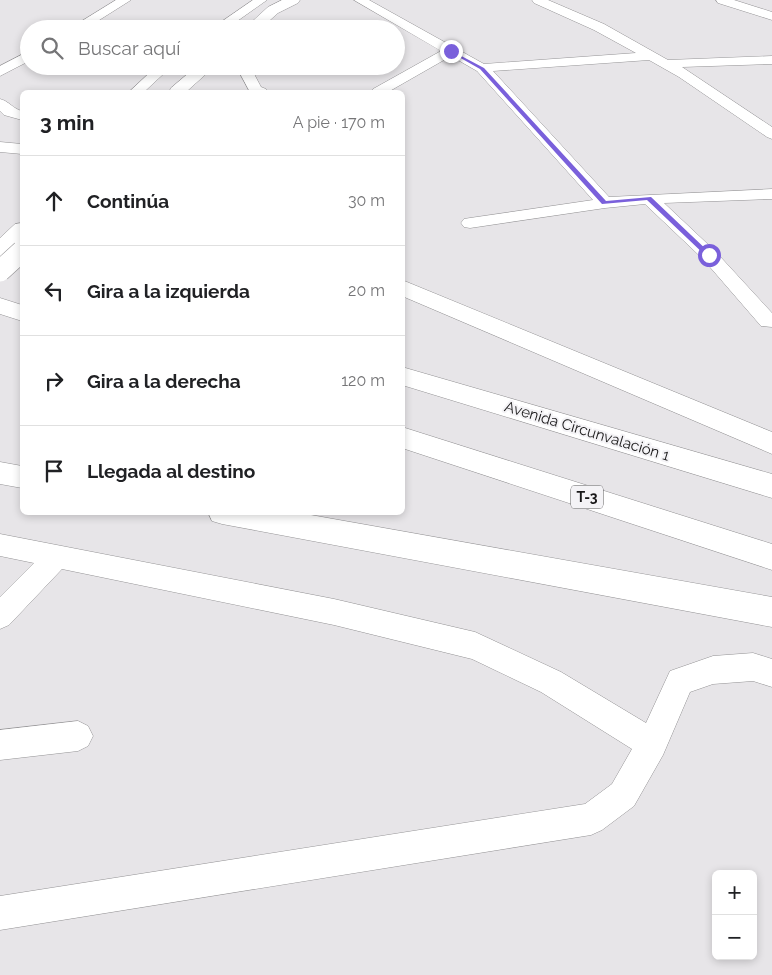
<!DOCTYPE html>
<html lang="es">
<meta charset="utf-8">
<style>
:root{--surface:#fff;--page:#f2f2f2;--text:#202124;--muted:#757577;--line:#e0e0e0}
body{margin:0;font-family:Raleway,sans-serif;background:var(--page);color:var(--text)}
.controls{position:absolute;right:15px;bottom:15px;display:grid;overflow:hidden;border-radius:8px;box-shadow:0 2px 8px #0003}
.controls button{width:45px;height:45px;display:grid;place-items:center;padding:0;border:0;border-bottom:1px solid var(--line);background:var(--surface);color:var(--text);font:25px sans-serif}
.stop{position:absolute;width:15px;height:15px;margin:-11px;border:4px solid #7a60db;border-radius:50%;background:#fff}
.stop.end{background:#7a60db;border-color:#fff;box-shadow:0 1px 5px #0008}
.list{margin:0;padding:0;list-style:none}
h2{display:flex;justify-content:space-between;align-items:center;height:65px;margin:0;padding:0 20px;font-size:21px}
h2 small{font-size:16px;font-weight:400;color:var(--muted)}
.list li{display:grid;grid-template-columns:32px 1fr auto;gap:15px;align-items:center;box-sizing:border-box;height:90px;padding:0 20px;border-top:1px solid var(--line)}
.list b{display:block;font-size:19px;white-space:nowrap}
.list em{font-size:16px;font-style:normal;color:var(--muted)}
.icon{flex:none;width:28px;height:28px;fill:none;stroke:currentColor;stroke-width:2;stroke-linecap:round;stroke-linejoin:round}
.map{position:relative;flex:none;width:772px;height:975px;overflow:hidden}
.search{position:absolute;background:var(--surface);box-shadow:0 2px 8px #0003;left:20px;top:20px;width:385px;height:55px;display:flex;align-items:center;gap:12px;box-sizing:border-box;padding:0 18px;border-radius:28px;color:var(--muted);font-size:19px}
.panel{position:absolute;background:var(--surface);box-shadow:0 2px 8px #0003;left:20px;top:90px;width:385px;height:425px;border-radius:8px}
.map>svg:first-child{display:block}
</style>
<div class="map">
<svg width="772" height="975" viewBox="0 0 772 975">
<rect width="100%" height="100%" fill="#e7e5e8"/>
<g fill="none" stroke-linecap="round" stroke-linejoin="round">
<g stroke="#939294" stroke-width="1">
<path id="street" d="M116 0H131L85 29H69Z
M253 0H267L226 29H211Z
M354 0H369L484 64 636 53 594 30 534 3 532 0H548L604 24 668 60 772 56V64L682 67 772 127V139L767 137 679 77 649 60 493 71 609 197 772 189V199L664 203 715 251 772 313V327L761 326 703 259 645 204 605 208 470 228 464 227 461 223 464 219 470 218 593 200 477 71 451 56 388 92H371L373 89 441 51Z
M716 0H734L772 12V20L718 3Z
M29 51V61L0 76V66Z
M157 66H172L144 92H129Z
M236 66H250L261 87 266 89 268 92H250Z
M0 99C9 101 13 109 22 111V120L4 115 0 111Z
M0 534 334 599 475 632 561 672 646 723 670 671 713 656 753 653 772 659V687L753 681 713 684 690 692 663 755 634 806 602 830 591 835 0 930V896L585 804 612 784 632 749 541 692 472 659 334 625 62 569 9 625 0 629V597L34 563 0 556Z
M78 721 88 726 93 736 88 746 78 751 0 760V730Z"/>
</g>
<g stroke="#939294" stroke-width="1">
<path id="secondary" d="M282 0H300L298 3 278 13 260 29H244L268 7Z
M197 66H215L186 92H169L171 88Z
M22 223V240L7 254 0 256V238L15 224Z"/>
</g>
<g stroke="#939294" stroke-width="1">
<path id="primary" d="M0 142 22 144V154L0 152Z
M402 280 772 432V454L402 296Z
M0 298 22 305V321L0 314Z
M402 367 772 474V498L402 385Z
M402 427 772 544V570L402 448Z
M0 462 22 466V488L0 484Z
M208 512H294L772 597V627L222 524 212 521Z"/>
</g>
<use href="#street" fill="#fff" fill-rule="evenodd"/>
<use href="#secondary" fill="#fff" fill-rule="evenodd"/>
<use href="#primary" fill="#fff" fill-rule="evenodd"/>
<g stroke="#939294" stroke-width="22" stroke-linecap="butt">
<path id="secondary-bridge" d="M0 271 22 251"/>
</g>
<use href="#secondary-bridge" stroke="#fff" stroke-width="21"/>
</g>
<path fill="#7a60db" d="M450 50 484 68 606 201 651 197 711 254V257H707L647 200 602 204 480 69 450 52Z"/>
<g text-anchor="middle" stroke-width="4" stroke-linejoin="round" paint-order="stroke">
<rect fill="#f4f3f6" stroke="#5b5a5b" stroke-width="1" x="571" y="485.5" width="32" height="23" rx="4"/>
<g font-size="14" font-weight="bold" fill="#191819">
<text x="587" y="502">T-3</text>
</g>
<g font-size="15" fill="#191819" stroke="#f4f3f6">
<text transform="translate(587 431) rotate(17)" y="5">Avenida Circunvalación 1</text>
</g>
</g>
</svg>
<div class="controls">
<button>+</button>
<button>−</button>
</div>
<div class="stop" style="left:709px;top:255px"></div>
<div class="stop end" style="left:451px;top:51px"></div>
<div class="search"><svg class="icon" aria-label="search" viewBox="0 0 24 24"><circle cx="10" cy="10" r="6"/><path d="M15 15l6 6"/></svg>Buscar aquí</div>
<section class="panel">
<h2>3 min<small>A pie · 170 m</small></h2>
<ul class="list">
<li><svg class="icon" aria-label="ahead" viewBox="0 0 24 24"><path d="M12 20V5M6 11l6-6 6 6"/></svg><div><b>Continúa</b></div><em>30 m</em></li>
<li><svg class="icon" aria-label="left" viewBox="0 0 24 24"><path d="M17 20v-9H6M10 6l-5 5 5 5"/></svg><div><b>Gira a la izquierda</b></div><em>20 m</em></li>
<li><svg class="icon" aria-label="right" viewBox="0 0 24 24"><path d="M7 20v-9h11M14 6l5 5-5 5"/></svg><div><b>Gira a la derecha</b></div><em>120 m</em></li>
<li><svg class="icon" aria-label="arrive" viewBox="0 0 24 24"><path d="M6 21V4h12l-3 4 3 4H6"/></svg><div><b>Llegada al destino</b></div></li>
</ul>
</section>
</div>
